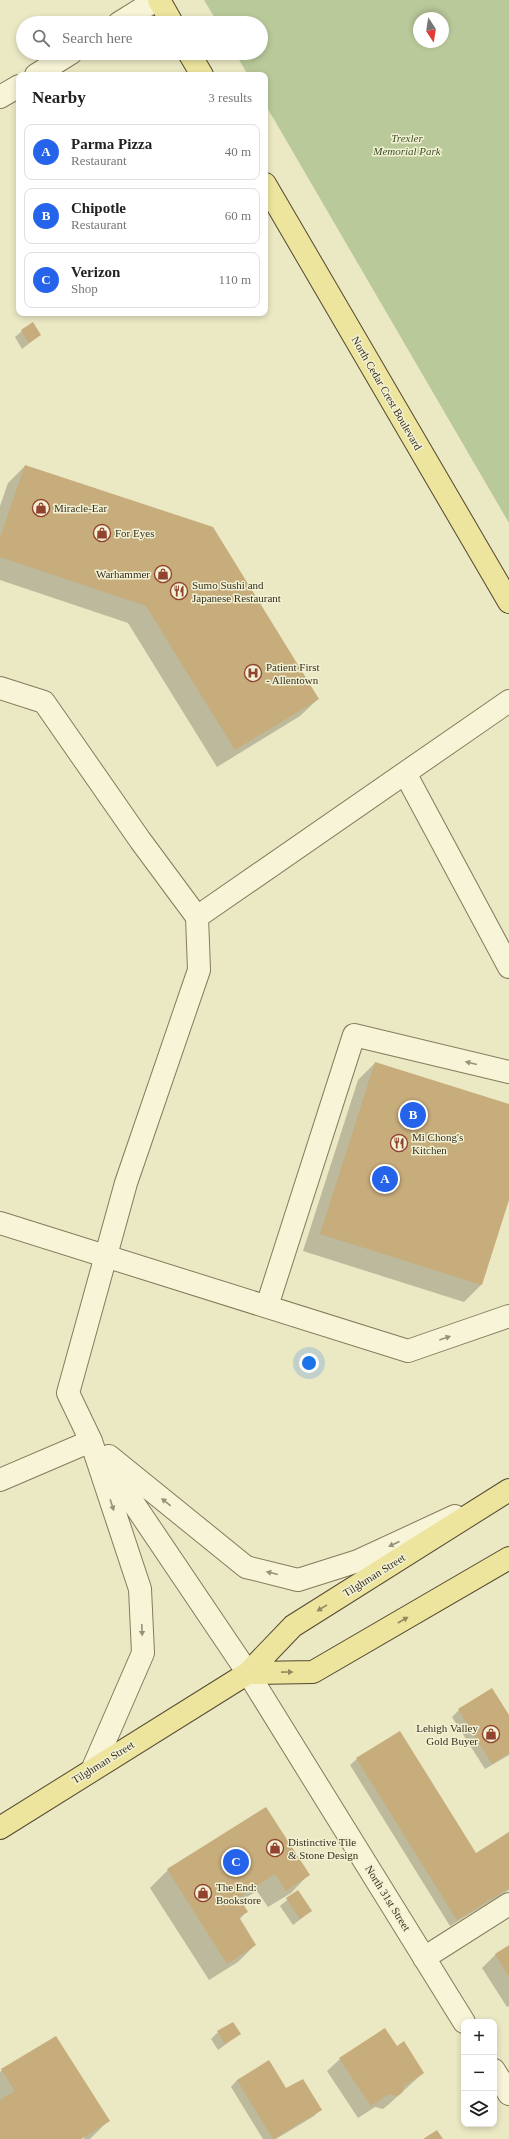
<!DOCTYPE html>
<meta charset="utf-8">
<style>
:root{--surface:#fff;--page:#f6f6f6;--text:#222;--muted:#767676;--line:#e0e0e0;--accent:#2563eb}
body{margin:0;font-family:"Times New Roman",serif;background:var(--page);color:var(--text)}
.controls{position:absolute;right:12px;bottom:12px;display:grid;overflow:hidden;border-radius:8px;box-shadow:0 2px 6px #0003}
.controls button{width:36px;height:36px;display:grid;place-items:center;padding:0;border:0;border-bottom:1px solid var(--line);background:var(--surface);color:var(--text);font:20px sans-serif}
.compass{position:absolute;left:413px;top:12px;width:36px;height:36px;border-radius:50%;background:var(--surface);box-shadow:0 2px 6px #0003;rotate:168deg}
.you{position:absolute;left:309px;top:1363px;width:14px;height:14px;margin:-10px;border:3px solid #fff;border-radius:50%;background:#1a73e8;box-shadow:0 0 0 6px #1a73e833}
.badge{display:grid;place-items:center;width:26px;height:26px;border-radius:50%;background:var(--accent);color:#fff;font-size:13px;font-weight:700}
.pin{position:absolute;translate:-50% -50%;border:2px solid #fff;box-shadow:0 1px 4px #0006}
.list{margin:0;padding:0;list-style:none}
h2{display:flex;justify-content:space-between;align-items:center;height:52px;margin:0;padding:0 16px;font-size:17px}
h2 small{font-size:13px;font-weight:400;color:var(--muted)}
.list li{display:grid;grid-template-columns:26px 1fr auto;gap:12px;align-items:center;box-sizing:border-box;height:56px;margin:0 8px 8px;padding:0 8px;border:1px solid var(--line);border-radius:8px}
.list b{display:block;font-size:15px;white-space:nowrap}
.list p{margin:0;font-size:13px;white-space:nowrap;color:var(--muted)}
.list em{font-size:13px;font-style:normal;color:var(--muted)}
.icon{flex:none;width:22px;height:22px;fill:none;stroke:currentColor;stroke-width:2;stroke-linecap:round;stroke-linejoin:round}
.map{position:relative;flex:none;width:509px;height:2139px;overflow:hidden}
.search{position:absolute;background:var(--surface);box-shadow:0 2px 6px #0003;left:16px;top:16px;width:252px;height:44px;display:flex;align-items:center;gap:10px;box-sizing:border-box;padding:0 14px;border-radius:22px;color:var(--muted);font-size:15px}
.panel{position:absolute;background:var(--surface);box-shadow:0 2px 6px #0003;left:16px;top:72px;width:252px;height:244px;border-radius:8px}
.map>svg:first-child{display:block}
</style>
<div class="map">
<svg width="509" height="2139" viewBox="0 0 509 2139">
<rect width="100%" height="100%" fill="#ebe8c4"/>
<path fill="#b9c999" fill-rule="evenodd" d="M204 0H509V523L265 104V75H248L235 53H261V23H218ZM419 18H443V42H419Z"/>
<path fill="#0003" d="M22 331 40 335 22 349 15 337Z
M25 466 318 699 300 716 217 767 128 623 0 580V506L8 483Z
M375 1063 509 1105V1197L481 1285 464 1302 303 1251 358 1080Z
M459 1710 509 1716V1755L485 1769 452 1717Z
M357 1759 475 1854 509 1834V1890L450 1926 350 1765Z
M265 1808 308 1875 291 1893 268 1907 257 1891 240 1901 247 1911 239 1920 255 1945 238 1962 209 1980 150 1888 168 1870Z
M298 1891 311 1911 293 1925 280 1906Z
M509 1946V2006L507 2007 482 1968 495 1955Z
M218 2032 240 2034 218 2050 211 2039Z
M396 2047 423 2073 388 2105 383 2109 375 2107 358 2118 327 2071 340 2059Z
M2 2070 109 2120 90 2139H83L87 2134 80 2139H0V2072Z
M237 2080 286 2090 321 2109 314 2116 276 2139H263L231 2087Z"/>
<path fill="#c7ac7c" d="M33 322 41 335 29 343 21 330Z
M25 465 213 527 319 699 235 750 146 606 0 557V538Z
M375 1062 509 1104V1200L482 1285 320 1234Z
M492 1688 509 1715V1753L492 1764 458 1709Z
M400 1731 476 1853 509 1832V1888L457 1920 356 1758Z
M266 1807 310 1875 286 1891 275 1874 239 1897 248 1912 239 1917 256 1945 227 1964 167 1869Z
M298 1890 312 1911 300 1919 286 1898Z
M509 1945V1977L495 1954Z
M233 2022 241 2034 225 2044 217 2031Z
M385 2028 397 2046 404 2041 424 2073 404 2086 402 2093 397 2096 389 2094 371 2106 339 2058Z
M56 2036 110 2121 81 2139H0V2100L15 2091 1 2069Z
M269 2060 286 2088 303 2079 322 2110 273 2139 237 2080Z
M437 2130 443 2139H423Z"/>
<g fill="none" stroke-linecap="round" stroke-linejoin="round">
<g stroke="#857b5c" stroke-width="24">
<path id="minor" d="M119 23 156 0
M36 75 71 53
M0 97 19 86
M0 688 44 702 140 840 197 917
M405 773 509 967
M0 1223 408 1351 509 1316
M267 1306 354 1035 509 1072
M109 1456 246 1567 298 1580 358 1561 455 1516
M107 1464 248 1673 464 2022
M0 1480 91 1441
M93 1768 143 1653 140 1589 91 1441 68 1393 126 1183 199 970 197 917 509 701
M424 1958 509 1904
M494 2070 509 2094"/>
</g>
<g stroke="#534830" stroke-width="24">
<path id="major" d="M159 0 172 23
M189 53 202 75
M265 184 509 602
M248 1673 313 1672 509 1558
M0 1828 248 1673 293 1626 509 1490"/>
</g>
<use href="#minor" stroke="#f7f4d7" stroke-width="22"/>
<use href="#major" stroke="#ede59e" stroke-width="22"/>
</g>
<defs><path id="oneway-solid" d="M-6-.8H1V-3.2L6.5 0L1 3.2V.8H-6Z"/></defs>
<g fill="#96927b">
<use href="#oneway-solid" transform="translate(471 1063) rotate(-166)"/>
<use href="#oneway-solid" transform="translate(445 1338) rotate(-19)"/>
<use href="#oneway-solid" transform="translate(166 1502) rotate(-141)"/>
<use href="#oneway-solid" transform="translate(112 1505) rotate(72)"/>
<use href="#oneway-solid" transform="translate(394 1544) rotate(155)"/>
<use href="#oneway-solid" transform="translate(272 1573) rotate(-166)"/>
<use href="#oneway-solid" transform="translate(142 1630) rotate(88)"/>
</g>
<g fill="#928a5e">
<use href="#oneway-solid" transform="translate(322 1608) rotate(148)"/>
<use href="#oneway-solid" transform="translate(403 1620) rotate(-30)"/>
<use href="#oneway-solid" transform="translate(287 1672) rotate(-1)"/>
</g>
<defs>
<g id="shop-ring" transform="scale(0.9)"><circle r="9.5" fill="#f3f1d3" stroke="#91432f" stroke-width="1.5"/><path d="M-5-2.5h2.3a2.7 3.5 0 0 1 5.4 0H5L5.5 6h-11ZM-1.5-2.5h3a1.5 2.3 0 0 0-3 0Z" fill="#91432f"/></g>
<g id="restaurant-ring" transform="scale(0.9)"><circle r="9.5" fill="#f3f1d3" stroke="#91432f" stroke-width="1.5"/><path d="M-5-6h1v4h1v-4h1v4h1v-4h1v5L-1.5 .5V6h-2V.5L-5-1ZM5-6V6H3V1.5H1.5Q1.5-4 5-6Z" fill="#91432f"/></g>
<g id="hospital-ring" transform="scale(0.9)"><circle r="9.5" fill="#f3f1d3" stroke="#91432f" stroke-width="1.5"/><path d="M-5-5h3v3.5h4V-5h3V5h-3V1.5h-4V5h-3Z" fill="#91432f"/></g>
</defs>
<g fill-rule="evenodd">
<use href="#shop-ring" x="41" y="508"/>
<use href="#shop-ring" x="102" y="533"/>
<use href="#shop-ring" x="163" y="574"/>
<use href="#restaurant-ring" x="179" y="591"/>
<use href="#hospital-ring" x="253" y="673"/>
<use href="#restaurant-ring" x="399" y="1143"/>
<use href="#shop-ring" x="491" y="1734"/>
<use href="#shop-ring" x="275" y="1848"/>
<use href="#shop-ring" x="203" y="1893"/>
</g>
<g text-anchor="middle" stroke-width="3" stroke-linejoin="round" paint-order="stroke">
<g font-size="11" font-style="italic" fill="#3d5127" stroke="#f3f1d3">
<text x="407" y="142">Trexler<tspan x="407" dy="13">Memorial Park</tspan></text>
</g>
<g font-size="11" fill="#362f1f" stroke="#f3f1d3">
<text transform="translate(387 393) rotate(60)" y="4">North Cedar Crest Boulevard</text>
<text transform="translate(374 1575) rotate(-32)" y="4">Tilghman Street</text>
<text transform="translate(103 1762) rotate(-32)" y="4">Tilghman Street</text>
<text transform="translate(388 1898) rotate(58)" y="4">North 31st Street</text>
</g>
<g font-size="11" fill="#362f1f" stroke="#f3f1d3" text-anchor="start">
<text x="54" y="512">Miracle-Ear</text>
<text x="115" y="537">For Eyes</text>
<text x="150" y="578" text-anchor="end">Warhammer</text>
<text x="192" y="589">Sumo Sushi and<tspan x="192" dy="13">Japanese Restaurant</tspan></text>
<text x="266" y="671">Patient First<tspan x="266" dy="13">- Allentown</tspan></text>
<text x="412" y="1141">Mi Chong's<tspan x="412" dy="13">Kitchen</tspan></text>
<text x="478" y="1732" text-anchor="end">Lehigh Valley<tspan x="478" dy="13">Gold Buyer</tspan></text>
<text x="288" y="1846">Distinctive Tile<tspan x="288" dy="13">&amp; Stone Design</tspan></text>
<text x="216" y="1891">The End:<tspan x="216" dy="13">Bookstore</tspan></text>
</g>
</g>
</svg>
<div class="controls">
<button>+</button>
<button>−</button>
<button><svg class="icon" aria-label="layers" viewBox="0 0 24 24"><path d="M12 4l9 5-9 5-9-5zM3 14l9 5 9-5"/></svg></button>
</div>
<svg class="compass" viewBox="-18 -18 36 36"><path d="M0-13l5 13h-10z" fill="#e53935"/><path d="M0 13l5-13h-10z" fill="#767676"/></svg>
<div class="you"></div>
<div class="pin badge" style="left:385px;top:1179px">A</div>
<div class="pin badge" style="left:413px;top:1115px">B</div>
<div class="pin badge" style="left:236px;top:1862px">C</div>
<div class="search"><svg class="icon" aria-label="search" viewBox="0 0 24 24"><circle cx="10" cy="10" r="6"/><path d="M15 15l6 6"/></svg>Search here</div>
<section class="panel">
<h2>Nearby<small>3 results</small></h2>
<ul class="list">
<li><span class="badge">A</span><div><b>Parma Pizza</b><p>Restaurant</p></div><em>40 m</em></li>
<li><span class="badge">B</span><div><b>Chipotle</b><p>Restaurant</p></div><em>60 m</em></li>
<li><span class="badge">C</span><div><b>Verizon</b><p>Shop</p></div><em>110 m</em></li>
</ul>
</section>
</div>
